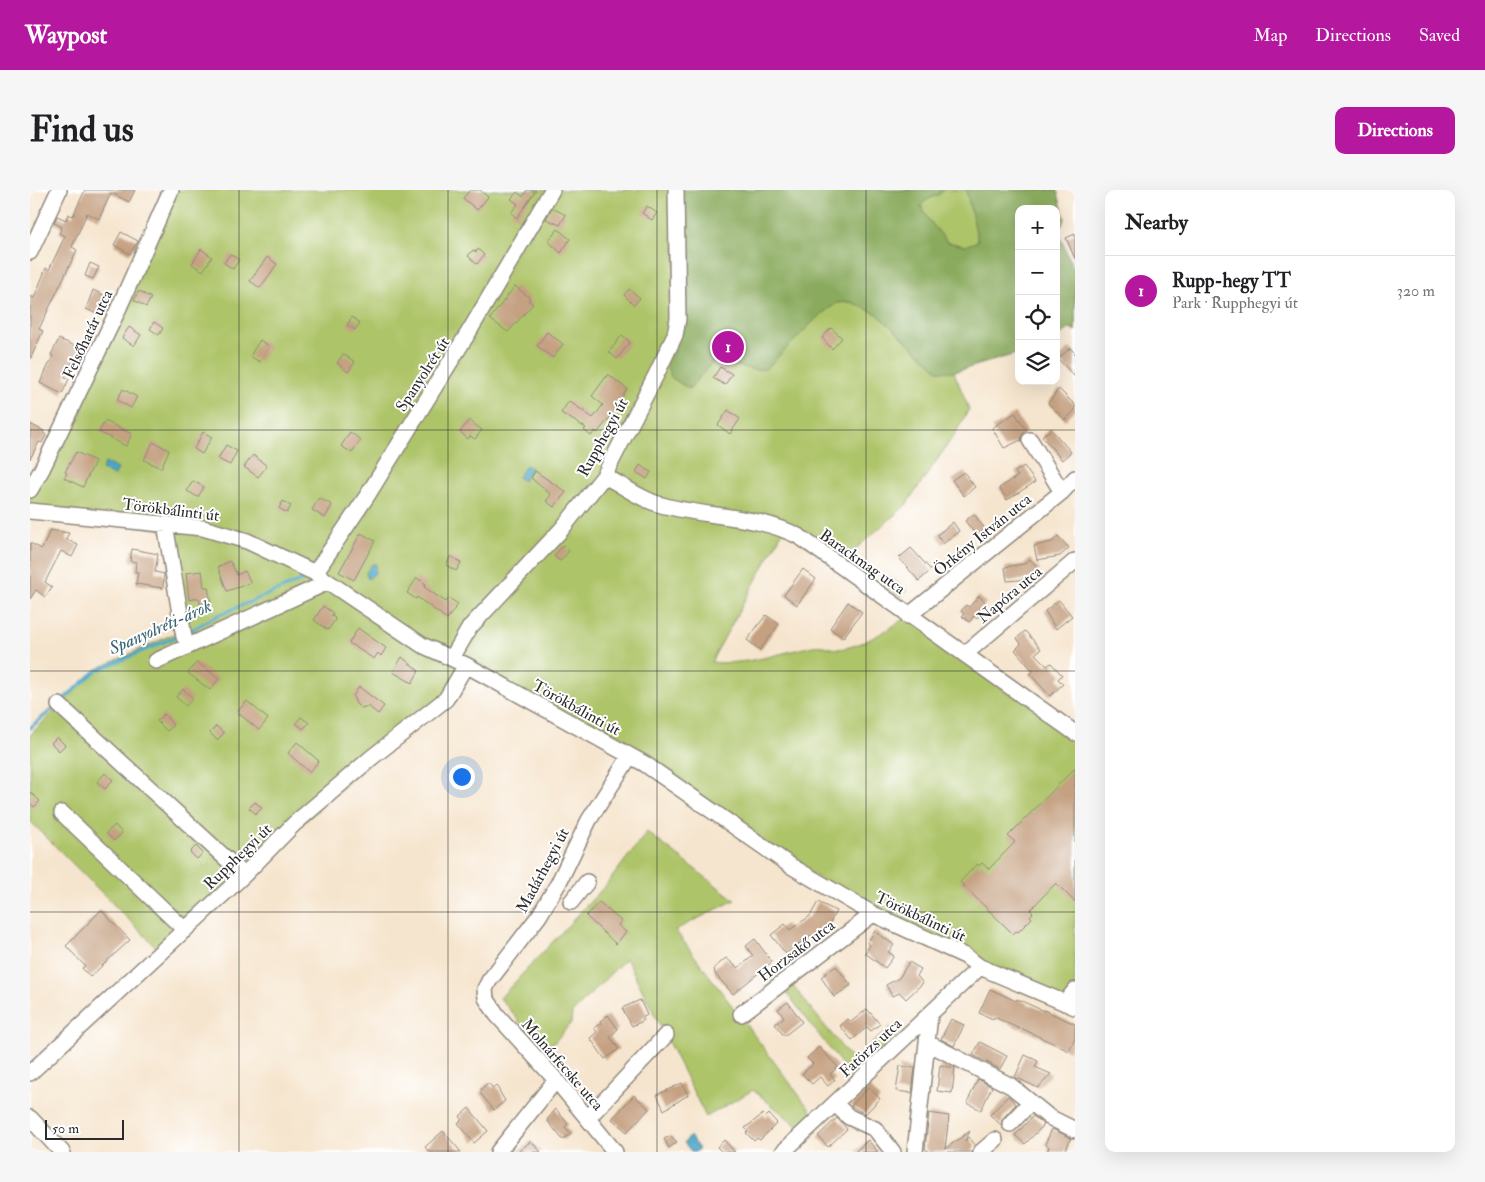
<!DOCTYPE html>
<meta charset="utf-8">
<style>
:root{--surface:#fff;--page:#f6f6f6;--text:#202124;--muted:#757577;--line:#e0e0e0;--accent:#b5179e}
body{margin:0;font-family:"IM FELL Double Pica",serif;background:var(--page);color:var(--text)}
.controls{position:absolute;right:15px;top:15px;display:grid;overflow:hidden;border-radius:10px;box-shadow:0 5px 20px #0002}
.controls button{width:45px;height:45px;display:grid;place-items:center;padding:0;border:0;border-bottom:1px solid var(--line);background:var(--surface);color:var(--text);font:25px sans-serif}
.scale{position:absolute;left:15px;bottom:12px;width:79px;box-sizing:border-box;padding-left:5px;border:2px solid #2b2b2b;border-top:0;font-size:14px;line-height:18px;white-space:nowrap;color:#2b2b2b;-webkit-text-stroke:4px #fff;paint-order:stroke}
.you{position:absolute;left:431px;top:586px;width:18px;height:18px;margin:-12px;border:4px solid #fff;border-radius:50%;background:#1a73e8;box-shadow:0 0 0 8px #1a73e833}
.badge{display:grid;place-items:center;width:32px;height:32px;border-radius:50%;background:var(--accent);color:#fff;font-size:16px;font-weight:700}
.pin{position:absolute;translate:-50% -50%;border:2px solid #fff;box-shadow:0 1px 5px #0006}
.list{margin:0;padding:0;list-style:none}
h2{display:flex;justify-content:space-between;align-items:center;height:65px;margin:0;padding:0 20px;font-size:21px}
h2 small{font-size:16px;font-weight:400;color:var(--muted)}
.list li{display:grid;grid-template-columns:32px 1fr auto;gap:15px;align-items:center;box-sizing:border-box;height:70px;padding:0 20px;border-top:1px solid var(--line)}
.list b{display:block;font-size:19px;white-space:nowrap}
.list p{margin:0;font-size:16px;white-space:nowrap;color:var(--muted)}
.list em{font-size:16px;font-style:normal;color:var(--muted)}
.icon{flex:none;width:28px;height:28px;fill:none;stroke:currentColor;stroke-width:2;stroke-linecap:round;stroke-linejoin:round}
.map{position:relative;flex:none;width:1045px;height:962px;overflow:hidden;border-radius:10px}
header{display:flex;align-items:center;gap:30px;box-sizing:border-box;height:70px;padding:0 25px;background:var(--accent);color:#fff}
header strong{font-size:24px}
nav{display:flex;gap:28px;margin-inline-start:auto;font-size:18px}
.intro{display:flex;align-items:center;justify-content:space-between;box-sizing:border-box;height:120px;padding:0 30px}
h1{margin:0;font-size:35px}
.button{padding:12px 22px;border-radius:10px;background:var(--accent);color:#fff;font-size:18px;font-weight:700}
main{display:flex;gap:30px;padding:0 30px}
aside{flex:1;background:var(--surface);border-radius:10px;box-shadow:0 5px 20px #0002}
.map>svg:first-child{display:block}
</style>
<header>
<strong>Waypost</strong>
<nav><a>Map</a><a>Directions</a><a>Saved</a></nav>
</header>
<div class="intro"><h1>Find us</h1><a class="button">Directions</a></div>
<main>
<div class="map">
<svg width="1045" height="962" viewBox="0 0 1045 962">
<rect width="100%" height="100%" fill="#fff"/>
<filter id="ink" filterUnits="userSpaceOnUse"><feTurbulence type="fractalNoise" baseFrequency=".02" numOctaves="2"/><feDisplacementMap in="SourceGraphic" scale="10" xChannelSelector="R" yChannelSelector="G"/><feConvolveMatrix kernelMatrix="1 2 1 2 8 2 1 2 1" color-interpolation-filters="sRGB"/></filter>
<filter id="wash" filterUnits="userSpaceOnUse"><feTurbulence type="fractalNoise" baseFrequency=".0096" numOctaves="4" result="noise"/><feDisplacementMap in="SourceGraphic" scale="20" xChannelSelector="R" yChannelSelector="G"/><feGaussianBlur stdDeviation="1.12" result="paint"/><feColorMatrix in="noise" values="0 0 0 0 0 0 0 0 0 0 0 0 0 0 0 0 0 1.4 0 .05"/><feComposite in="paint" operator="in"/></filter>
<g filter="url(#wash)">
<rect width="100%" height="100%" fill="#f6e5ce"/>
<path fill="#aec469" stroke="#6c784a" d="M141 0H1027L1035 29 1028 42 1045 82V141L1041 138 1026 147V19H989V163L924 182 939 219 925 244 876 315 807 375 753 341 681 472C716 476 749 463 783 456 792 454 801 459 809 459 834 456 859 439 878 426L1045 543V800L1035 813 843 724 615 574 437 475 427 494 131 762 0 631V545L67 479 150 441 135 340 0 321V300Z
M859 387 877 400 871 407 853 394Z
M617 642 705 710 645 740 784 925 770 938 723 900 676 927 596 768 542 823 541 833 515 863 470 808 576 695Z
M763 796 823 871 860 837 868 847 823 889 756 802Z"/>
<path fill="#8aaa5d" stroke="#5a6a44" d="M646 0H914C907 8 898 7 891 15 896 30 908 39 917 52L935 56 948 51 936 0H1027L1035 29 1028 42 1045 82V141L1041 138 1026 147V19H989V163L923 182 909 181 847 124 821 112 807 113 790 125 736 179 725 180 687 171 681 174 659 199 642 188 633 170 645 145Z"/>
<path fill="#4aa7c8" stroke="#3a697a" d="M75 273 88 279 84 286 72 280Z
M496 275 501 278 493 291 488 287Z
M346 374 345 383 338 389 336 383 342 374Z
M660 946 669 959 665 962H662L654 953Z"/>
<g fill="none" stroke-linecap="round" stroke-linejoin="round">
<path stroke="#4aa7c8" stroke-width="3" d="M158 442 184 427 273 390 283 389
M30 512 66 481 150 445
M0 538 26 516"/>
</g>
<g id="blocks">
<path fill="#c5a081" d="M55 0H105L99 12 81 3 69 29 57 23 42 57 47 60 9 139 13 141 0 170V106L4 108 16 78 19 80 35 46 29 43 32 37 24 33 27 26 36 30 38 24 43 26Z
M440 0H450L458 7 447 20 433 8Z
M497 0H506L487 28 481 23 488 14 481 9 487 2 493 7Z
M617 16 627 23 622 30 612 23Z
M522 18 536 25 530 35 516 29Z
M528 39 540 49 531 63 518 51Z
M91 42 108 51 100 64 84 55Z
M1045 44V69L1036 48Z
M171 59 182 67 173 81 162 74Z
M448 59 454 65 447 74 438 66 443 60 446 62Z
M200 64 209 70 203 79 194 73Z
M237 67 247 74 230 98 220 91Z
M60 73 69 77 63 89 55 86Z
M485 96 500 108 498 110 503 114 478 142 460 129Z
M599 99 610 108 604 115 594 105Z
M63 100 80 108 71 126 56 119Z
M109 101 121 108 116 117 104 110Z
M322 127 330 133 325 140 317 135Z
M124 132 133 138 129 145 120 139Z
M99 137 111 145 104 156 92 148Z
M801 138 812 148 802 159 792 148Z
M517 142 533 154 523 168 507 156Z
M592 145 600 152 587 169 579 162Z
M29 149 55 160 48 175 42 172 35 187 39 189 32 204 10 193 23 166 21 165Z
M230 150 239 156 230 172 220 166Z
M1040 158 1045 163V187L1028 169Z
M313 164 325 172 318 182 307 173Z
M690 177 702 184 695 195 683 188Z
M578 184 597 199 588 214 590 216 567 243 565 241 561 246 554 240 556 238 531 223 539 211 563 228 573 215 562 206Z
M93 199 107 207 101 218 87 210Z
M1029 199 1045 215V220L1035 230 1018 213Z
M698 220 710 229 700 244 688 235Z
M985 223 997 241 992 245 991 250 974 258 962 238Z
M439 230 452 240 445 249 440 246 438 249 430 242Z
M75 231 102 244 96 256 69 242Z
M0 234 14 241 13 243 16 245 12 253 9 252 0 269Z
M1021 239 1041 262 1032 270 1012 246Z
M173 242 182 247 172 264 164 259Z
M320 242 331 250 322 263 311 256Z
M123 252 139 260 131 278 114 270Z
M196 255 207 261 200 275 188 269Z
M46 262 65 271 53 297 34 288 37 283 35 282Z
M223 265 237 276 228 287 214 277Z
M610 275 621 282 617 289 606 282Z
M994 276 1005 292 977 310 969 298 988 286 985 282Z
M505 281 536 302 524 317 516 311 521 305 501 288Z
M934 282 945 297 934 306 922 290Z
M163 291 174 297 168 307 157 301Z
M289 308 302 315 295 328 282 320Z
M253 311 261 316 257 323 249 318Z
M944 324 955 339 947 346 935 331Z
M923 332 929 341 913 354 907 345Z
M20 340 39 343 36 349 48 355 42 367 31 361 15 392 22 397 15 407 6 400 0 409V353L12 359Z
M331 343 345 351 324 390 309 382Z
M1028 346 1039 358 1030 366 1007 370 1004 356 1022 352Z
M533 355 539 361 530 371 524 366Z
M881 358 901 380 889 391 869 368Z
M102 359 128 364 125 382 134 384 133 398 106 394 108 382H105L106 372 100 371Z
M421 366 431 373 426 381 416 375Z
M1000 369 1010 380 1000 389 977 391 975 377 994 374Z
M200 371 207 385 215 381 221 393 197 401 188 377Z
M773 379 786 389 767 415 754 405Z
M172 381 174 397H178L181 413 170 414 169 408 159 410 156 383Z
M387 388 396 394 394 397 416 412 419 408 428 414 417 429 387 407 386 409 377 403Z
M949 406 956 413 950 420 952 423 947 429 944 426 939 432 932 426 934 424 931 421 936 415 939 417Z
M1029 410 1042 426 1026 439 1015 421Z
M818 412 832 422 813 448 800 438Z
M293 416 303 423 301 425 304 427 305 430 298 440 284 430Z
M736 425 749 434 730 460 717 450Z
M328 438 356 458 351 466 348 463 344 469 319 453Z
M995 441 1011 459 1005 464 1017 476 1021 473 1032 485 1028 489 1033 494 1020 506 1000 484 1003 481 985 460 991 454 987 448Z
M372 467 389 481 382 493 363 482Z
M167 472 189 489 180 500 158 483Z
M329 497 354 516 348 524 338 516 331 518 326 514 323 506Z
M153 499 163 508 156 516 146 507Z
M217 511 238 529 229 540 207 522Z
M134 524 143 535 137 541 127 531Z
M271 527 279 533 273 539 266 533Z
M186 536 194 543 187 550 180 543Z
M27 547 35 555 29 561 21 553Z
M267 552 289 571 279 582 258 563Z
M1045 578V712L1026 693 1000 720 1003 723 1000 726 1002 728 988 742 986 741 983 744 930 692 947 674 949 676 952 673 959 679 985 652 978 646Z
M75 583 83 590 75 599 67 592Z
M0 602 10 611 4 617 0 613Z
M225 612 232 618 226 624 219 618Z
M85 635 92 643 84 651 76 643Z
M166 656 173 663 167 669 160 662Z
M569 712 591 731 588 735 596 742 586 754 556 726Z
M788 712 806 721 800 733 789 744 783 748 781 745 756 764 741 745 755 734 760 740 780 726Z
M71 720 100 750 60 787 52 778 55 776 36 756Z
M845 741 864 755 858 762 864 766 855 778 835 763 840 755 837 753Z
M725 749 742 772 703 804 685 784 684 778 696 768 708 778 723 766 716 756Z
M879 772 891 779 887 786 893 793 876 809 870 803 862 806 856 795 869 788Z
M806 776 821 795 804 807 791 787Z
M960 799 986 811 987 809 1014 821V820L1045 834V848L1039 861 991 838 990 839 964 827 963 829 949 823Z
M610 810 617 825 612 828 613 831 602 836 592 818Z
M758 812 772 832 754 846 745 834 754 827 748 819Z
M837 819 850 834 841 841 837 837 822 850 810 836 818 829 821 832Z
M578 825 588 839 580 847 589 859 575 869 560 848 567 842 564 838 571 833 570 831Z
M921 829 934 835 924 856 911 849Z
M950 852 977 866 970 879 943 865Z
M789 857 808 877 800 884 805 890 798 896 790 887 782 894 772 884 783 874 777 868Z
M995 865 1008 871 1005 877 1021 884 1008 898 985 887Z
M910 875 925 878 922 903 907 901Z
M870 876 885 878 882 903 866 901Z
M948 889 962 897 951 920 937 913Z
M458 893 463 898 466 895 475 911 464 920 450 903 452 901 451 899Z
M652 893 658 905 634 920 627 905Z
M839 897 850 909 835 924 821 916Z
M604 905 619 919 597 942 582 929Z
M978 906 986 914 973 928 971 935 960 925Z
M439 918 458 941 444 953 428 933 432 929 430 926Z
M526 919 538 934 535 937 541 943 533 950 517 930Z
M899 923 919 926 915 959 940 941 935 951 939 947 945 955 942 962H900L895 959Z
M733 924 736 927 739 924 747 933 730 950 727 948 724 951 716 943 718 941 715 938Z
M1003 926 1014 935 995 954 985 945Z
M807 928 817 939 798 957 788 946Z
M1022 939 1041 948 1034 962H1017L1019 957 1015 954Z
M413 941 431 962H399L395 957Z
M641 946 647 952 639 958 634 949Z
M694 950 705 962H692L687 957Z
M838 950 848 962H825Z
M501 951 511 962H488Z"/>
</g>
</g>
<g filter="url(#ink)">
<use href="#blocks" fill-opacity="0" stroke="#90887c" stroke-width="1"/>
<g fill="none" stroke-linecap="round" stroke-linejoin="round">
<g stroke="#90887c" stroke-width="18">
<path id="minor" d="M0 62 29 0
M1000 250 1032 302
M574 286C593 295 608 308 628 314 675 328 727 324 770 347L1045 543
M0 300 12 279 87 122 141 0
M0 321 173 338 217 351 285 383 392 455 436 475 615 574 761 676 843 724 935 766 950 777 1045 817
M135 334 154 447
M285 383 337 306 440 140 522 0
M878 426 1032 302 1045 288
M935 464 1045 371
M422 468 440 437 531 340 574 286 627 183 645 145 648 129 646 0
M126 471 298 392
M29 515 214 685
M32 623 155 740
M541 712 557 692
M1035 813 1045 800
M711 824 843 724
M898 853 981 896 1019 927 1045 940
M0 883 214 685 264 634 341 568 416 509 436 475
M805 914 819 927 845 939 863 962
M0 928 32 962
M558 928 636 845
M980 934 1000 913
M468 962 526 890
M585 962 526 890 467 825 456 808 455 799 459 791 509 726 528 694 559 630 600 566
M753 962 950 777
M885 962 900 825
M951 962 965 950"/>
</g>
<use href="#minor" stroke="#fff" stroke-width="15"/>
</g>
</g>
<path fill="none" stroke="#2b2b2b" stroke-width="1" stroke-opacity="0.55" d="M209 0V962M418 0V962M627 0V962M836 0V962M0 240H1045M0 481H1045M0 722H1045"/>
<g text-anchor="middle" stroke-width="4" stroke-linejoin="round" paint-order="stroke">
<g font-size="16" fill="#2b2b2b" stroke="#fff">
<text transform="translate(57 144) rotate(-65)" y="6">Felsőhatár utca</text>
<text transform="translate(392 184) rotate(-57)" y="6">Spanyolrét út</text>
<text transform="translate(572 247) rotate(-61)" y="6">Rupphegyi út</text>
<text transform="translate(141 319) rotate(7)" y="6">Törökbálinti út</text>
<text transform="translate(952 344) rotate(-39)" y="6">Örkény István utca</text>
<text transform="translate(833 371) rotate(35)" y="6">Barackmag utca</text>
<text transform="translate(979 404) rotate(-40)" y="6">Napóra utca</text>
<text transform="translate(547 517) rotate(29)" y="6">Törökbálinti út</text>
<text transform="translate(207 666) rotate(-44)" y="6">Rupphegyi út</text>
<text transform="translate(512 680) rotate(-62)" y="6">Madárhegyi út</text>
<text transform="translate(891 726) rotate(25)" y="6">Törökbálinti út</text>
<text transform="translate(766 760) rotate(-37)" y="6">Horzsakő utca</text>
<text transform="translate(840 857) rotate(-43)" y="6">Fatörzs utca</text>
<text transform="translate(533 874) rotate(49)" y="6">Molnárfecske utca</text>
</g>
<g font-size="18" font-style="italic" fill="#396372" stroke="#fff">
<text transform="translate(130 437) rotate(-24)" y="6">Spanyolréti-árok</text>
</g>
</g>
</svg>
<div class="controls">
<button>+</button>
<button>−</button>
<button><svg class="icon" aria-label="locate" viewBox="0 0 24 24"><circle cx="12" cy="12" r="6"/><path d="M12 2v4M12 18v4M2 12h4M18 12h4"/></svg></button>
<button><svg class="icon" aria-label="layers" viewBox="0 0 24 24"><path d="M12 4l9 5-9 5-9-5zM3 14l9 5 9-5"/></svg></button>
</div>
<div class="scale">50 m</div>
<div class="you"></div>
<div class="pin badge" style="left:698px;top:157px">1</div>
</div>
<aside>
<h2>Nearby<small></small></h2>
<ul class="list">
<li><span class="badge">1</span><div><b>Rupp-hegy TT</b><p>Park · Rupphegyi út</p></div><em>320 m</em></li>
</ul>
</aside>
</main>
